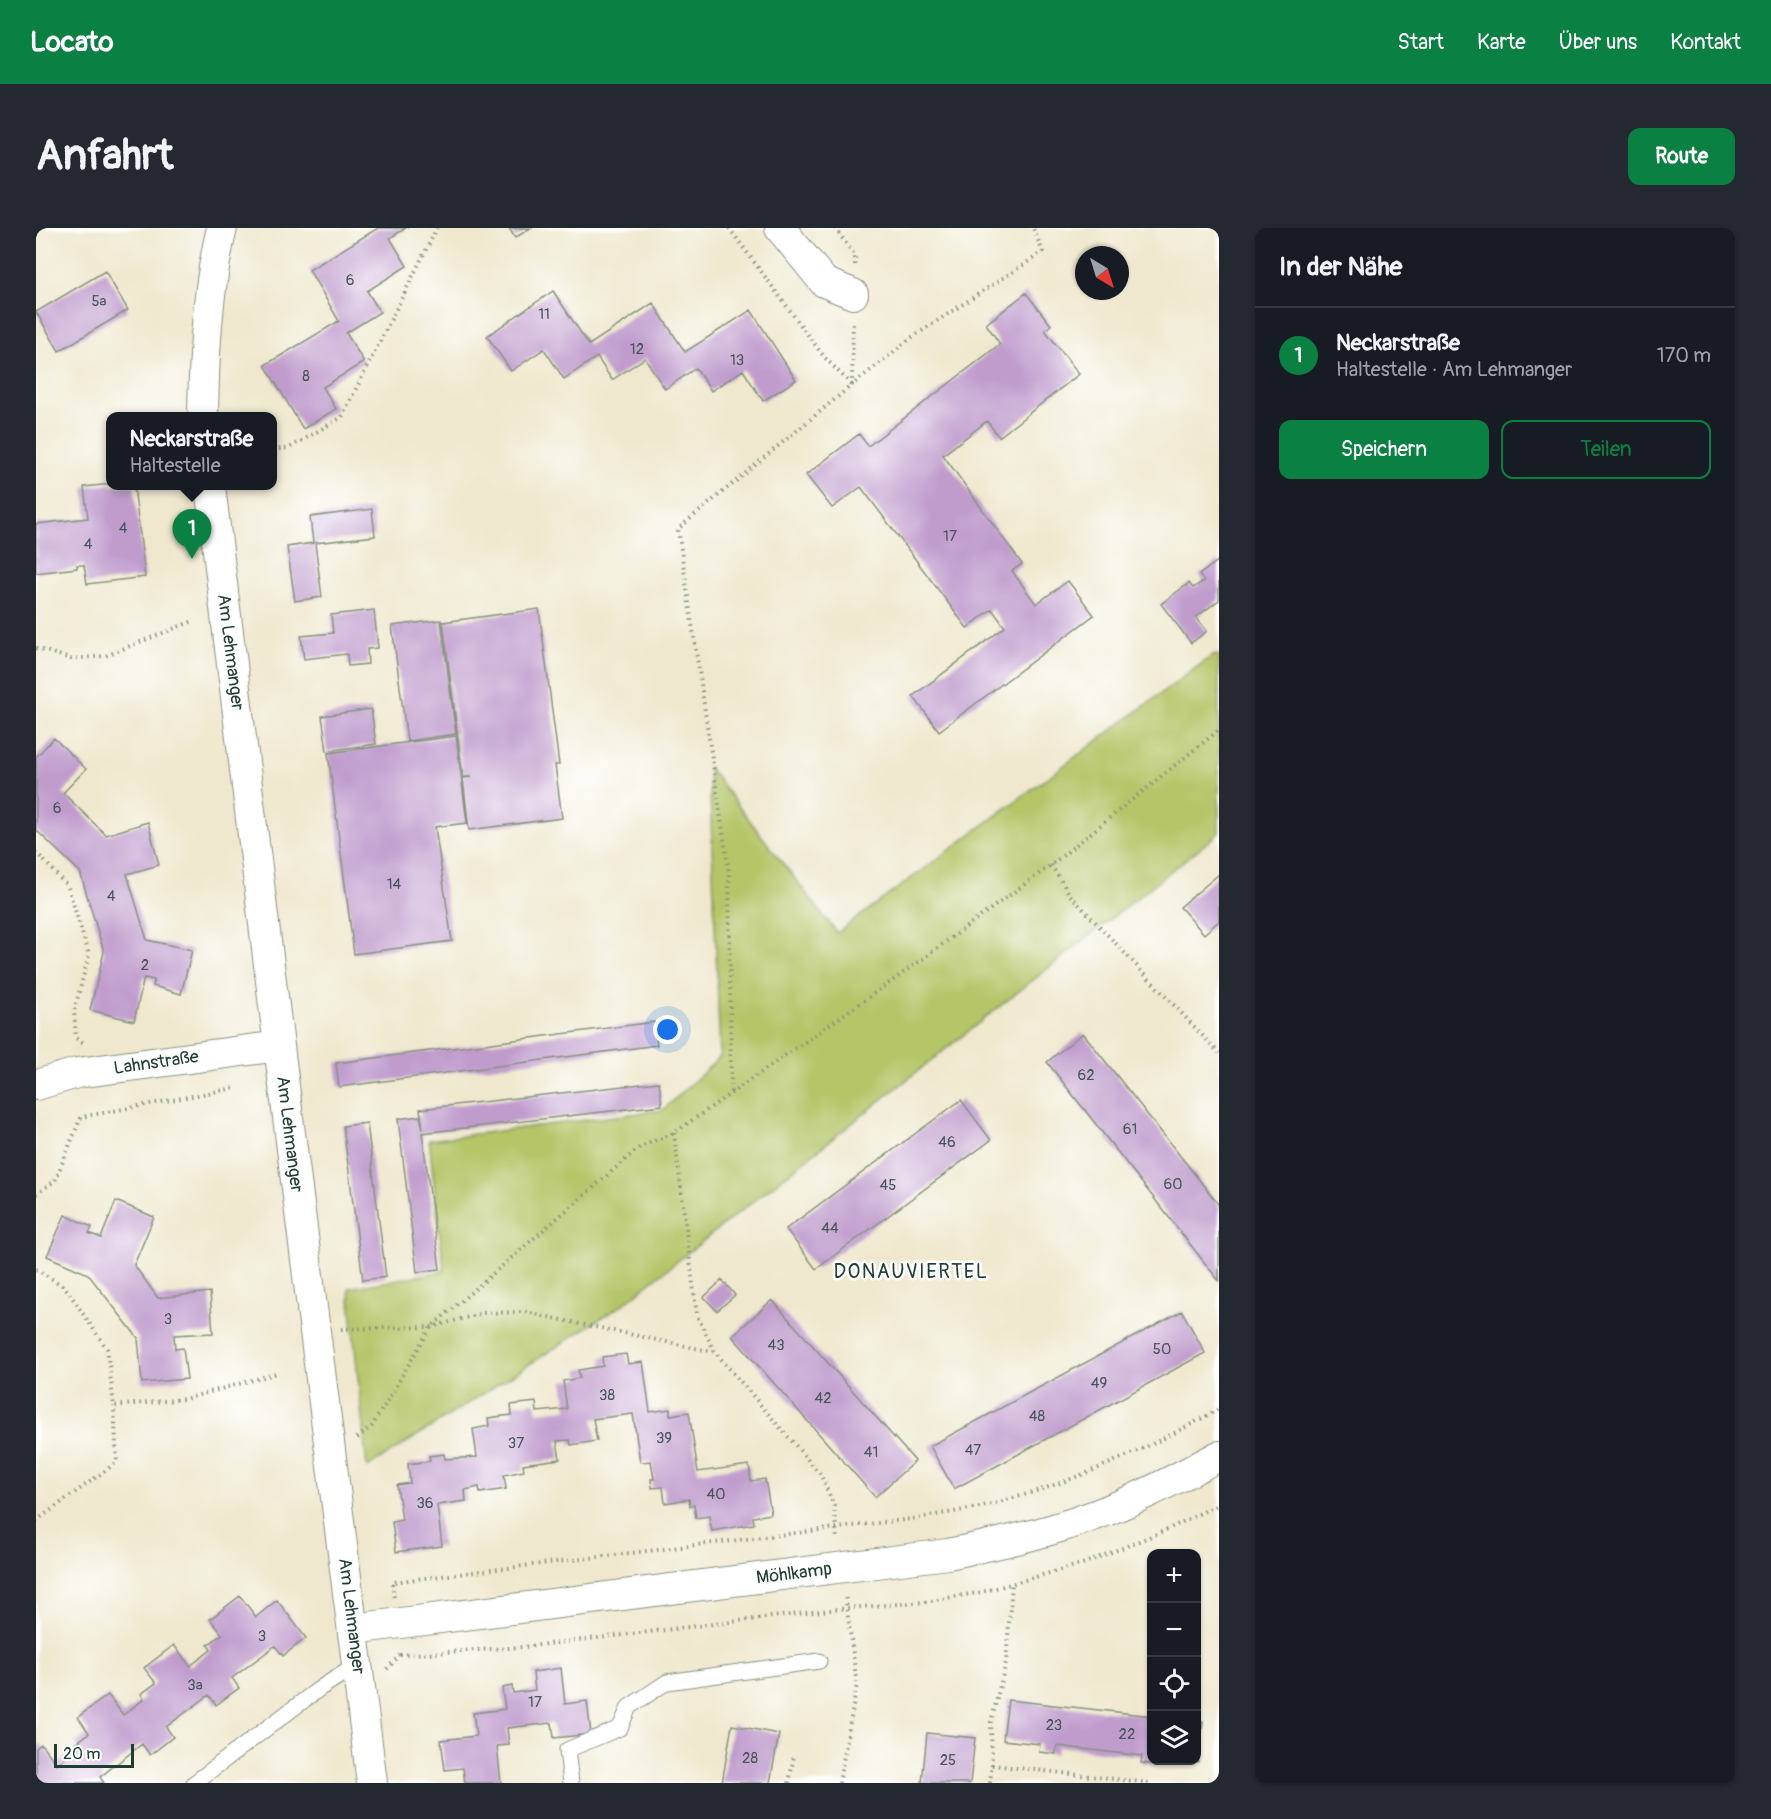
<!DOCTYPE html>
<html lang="de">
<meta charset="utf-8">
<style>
:root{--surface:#171b24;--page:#242831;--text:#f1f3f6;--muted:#9ea1a6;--line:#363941;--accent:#0b8043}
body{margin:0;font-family:Pangolin,sans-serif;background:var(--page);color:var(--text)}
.controls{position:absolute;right:18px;bottom:18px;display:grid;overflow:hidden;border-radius:12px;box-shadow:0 2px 4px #0004}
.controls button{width:54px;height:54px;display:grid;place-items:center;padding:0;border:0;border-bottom:2px solid var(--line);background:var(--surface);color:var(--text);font:30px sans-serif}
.compass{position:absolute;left:1039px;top:18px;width:54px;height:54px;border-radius:50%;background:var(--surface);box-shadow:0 2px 4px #0004;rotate:142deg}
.scale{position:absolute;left:18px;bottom:15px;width:80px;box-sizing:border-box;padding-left:6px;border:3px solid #1f3d34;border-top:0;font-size:16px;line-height:21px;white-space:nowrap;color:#1f3d34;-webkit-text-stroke:4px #fff;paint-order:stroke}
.you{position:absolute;left:632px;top:802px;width:21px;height:21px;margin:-15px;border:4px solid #fff;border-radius:50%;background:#1a73e8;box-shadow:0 0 0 9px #1a73e833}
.badge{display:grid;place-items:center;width:39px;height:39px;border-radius:50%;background:var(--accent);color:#fff;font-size:20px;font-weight:700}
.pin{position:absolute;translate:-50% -50px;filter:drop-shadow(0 2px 3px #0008)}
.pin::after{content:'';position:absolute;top:32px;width:21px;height:18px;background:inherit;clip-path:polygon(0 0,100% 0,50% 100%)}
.popup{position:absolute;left:70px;top:184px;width:171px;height:78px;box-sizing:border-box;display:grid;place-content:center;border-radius:12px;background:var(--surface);filter:drop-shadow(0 2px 4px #0005);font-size:20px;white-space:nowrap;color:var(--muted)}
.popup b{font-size:22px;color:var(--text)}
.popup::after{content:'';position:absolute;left:50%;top:100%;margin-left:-12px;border:12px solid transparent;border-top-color:var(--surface)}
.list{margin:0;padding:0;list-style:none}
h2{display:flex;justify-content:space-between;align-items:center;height:78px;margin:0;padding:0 24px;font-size:26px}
h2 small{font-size:20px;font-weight:400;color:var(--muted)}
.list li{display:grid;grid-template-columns:39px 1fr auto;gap:18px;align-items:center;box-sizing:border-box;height:96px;padding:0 24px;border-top:2px solid var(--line)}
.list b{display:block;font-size:22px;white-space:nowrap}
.list p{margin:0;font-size:20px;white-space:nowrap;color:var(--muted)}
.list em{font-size:20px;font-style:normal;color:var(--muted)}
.actions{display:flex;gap:12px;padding:18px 24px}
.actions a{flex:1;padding:14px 0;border:2px solid var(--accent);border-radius:12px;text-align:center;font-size:21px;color:var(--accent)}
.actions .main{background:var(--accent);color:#fff}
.icon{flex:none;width:33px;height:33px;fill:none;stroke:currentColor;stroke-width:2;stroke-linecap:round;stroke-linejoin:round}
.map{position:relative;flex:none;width:1183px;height:1555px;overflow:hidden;border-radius:12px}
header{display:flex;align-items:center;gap:36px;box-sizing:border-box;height:84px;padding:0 30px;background:var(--accent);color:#fff}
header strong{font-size:28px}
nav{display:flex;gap:33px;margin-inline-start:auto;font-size:21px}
.intro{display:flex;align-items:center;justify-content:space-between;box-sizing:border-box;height:144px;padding:0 36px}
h1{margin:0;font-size:42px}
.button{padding:15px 27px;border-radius:12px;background:var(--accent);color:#fff;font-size:21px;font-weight:700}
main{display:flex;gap:36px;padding:0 36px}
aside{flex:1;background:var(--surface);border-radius:12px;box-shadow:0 2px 4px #0004}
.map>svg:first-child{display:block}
</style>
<header>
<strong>Locato</strong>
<nav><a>Start</a><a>Karte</a><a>Über uns</a><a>Kontakt</a></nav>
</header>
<div class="intro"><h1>Anfahrt</h1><a class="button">Route</a></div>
<main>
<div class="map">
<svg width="1183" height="1555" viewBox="0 0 1183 1555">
<rect width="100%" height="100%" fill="#fff"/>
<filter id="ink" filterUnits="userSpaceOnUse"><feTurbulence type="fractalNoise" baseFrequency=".0167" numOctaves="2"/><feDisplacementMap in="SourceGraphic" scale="12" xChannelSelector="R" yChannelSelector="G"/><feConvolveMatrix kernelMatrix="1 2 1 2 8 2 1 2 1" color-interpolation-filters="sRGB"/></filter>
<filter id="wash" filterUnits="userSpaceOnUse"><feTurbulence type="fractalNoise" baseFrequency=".008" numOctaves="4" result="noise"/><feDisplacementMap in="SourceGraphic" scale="24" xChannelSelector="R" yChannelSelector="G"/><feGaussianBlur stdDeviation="1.35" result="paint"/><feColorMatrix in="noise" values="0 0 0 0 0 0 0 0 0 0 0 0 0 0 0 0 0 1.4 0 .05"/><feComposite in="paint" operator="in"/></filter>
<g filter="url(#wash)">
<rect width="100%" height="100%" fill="#efe8ce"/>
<path fill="#b5c567" stroke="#6a814e" stroke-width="1.5" d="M1183 427V605L586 1077 331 1240 313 1060 408 1043 393 912 627 882 684 829 673 540 801 705 1176 428Z"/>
<g id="blocks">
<path fill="#c09ccd" d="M342 0H370L354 10 371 38 331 63 344 84 310 105 328 134 287 159 300 181 267 201 229 137 303 93 273 42Z
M473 0H495L479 10Z
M69 43 92 82 23 123 0 84Z
M517 63 553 117 617 75 649 124 715 82 760 152 727 173 707 142 675 163 660 140 629 161 609 130 576 152 561 129 528 151 508 121 475 143 451 108Z
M990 65 1015 97 1009 102 1043 146 963 209 951 193 907 227 986 336 976 343 1000 376 1032 353 1058 387 903 503 877 468 969 399 956 381 931 400 825 259 796 280 770 247 823 206 832 218 964 116 950 96Z
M75 256V258H98L109 349 51 356 48 337H41V340L0 345V296L52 290 48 259Z
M336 281 339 308 279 315 286 369 259 373 251 319 277 315 274 289Z
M1183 332V372L1160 389 1171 403 1155 415 1125 376 1153 355 1157 360 1168 353 1163 347Z
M503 381 523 537H519L526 590 433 602 427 550 435 549H427L407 394Z
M338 382 342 420 331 421 332 436 312 438 311 426 268 431 265 408 297 405 295 387Z
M405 392 420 506 371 513 356 398Z
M335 481 340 516 291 523 286 488Z
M420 508 431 595 399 599 416 713 318 726 292 525Z
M18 510 50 541 27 565 70 607 112 594 123 637 91 646 111 712 156 722 145 766 117 758 118 752 108 750 98 793 54 782 68 724 44 644 0 602V529Z
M1183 646V693L1168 706 1144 679Z
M618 794 621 817 303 859 300 835Z
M1047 805 1183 977V1053L1011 834Z
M623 854 626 877 386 905 404 1041 381 1044 362 891 384 888 387 901 384 881Z
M925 872 955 912 780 1041 750 1001Z
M331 895 350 1049 327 1052 307 898Z
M80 973 118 989 98 1037 122 1070 174 1064 177 1105 138 1107 139 1121 147 1120 151 1151 106 1155 102 1110 52 1046 11 1028 29 987 56 999 53 1005 65 1010Z
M686 1052 699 1067 681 1083 668 1069Z
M736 1072 879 1233 839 1269 696 1108Z
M1146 1083 1169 1125 918 1261 894 1218Z
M590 1126 592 1136 607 1134 614 1184 634 1181V1187L653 1184 662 1244 713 1237 715 1253 729 1251 735 1286 717 1289 718 1296 676 1303 673 1288 660 1290 658 1277 654 1278 653 1271 629 1275 627 1259 616 1260 615 1251H618L615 1233 604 1234 597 1186 557 1191 561 1213 535 1217 534 1212 521 1213 524 1231 487 1236 488 1243 468 1247 470 1261 444 1265 443 1259 429 1262 430 1273 401 1277 406 1318 360 1324 356 1294 366 1292 361 1257 374 1255 372 1236 394 1233 393 1228 408 1226 409 1231 441 1229 437 1201 453 1198 452 1190 476 1187 475 1177 500 1174 501 1184 531 1181 527 1153 544 1150 542 1142 567 1138 566 1129Z
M204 1368 220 1389 241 1372 270 1410 247 1428 239 1418 196 1450 203 1460 180 1477 173 1467 130 1499 137 1509 114 1527 106 1516 64 1549 68 1555H0V1520L5 1516 21 1536 42 1520 39 1516 53 1505 42 1489 72 1467 87 1487 108 1471 105 1466 120 1455 108 1440 138 1417 154 1438 175 1422 172 1417 186 1406 174 1391Z
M525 1440 529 1476 551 1473 555 1506 518 1510 516 1495 471 1500 473 1517 461 1518 465 1555H429L427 1540 409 1542 405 1512 440 1508 437 1485 469 1481 466 1460 476 1458 477 1465 499 1462 497 1444Z
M972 1472 1116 1488V1532L1124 1533 1123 1537 1105 1535 1106 1528 1021 1518 1020 1526 1003 1524 1004 1516 967 1512Z
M1161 1493 1167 1494 1162 1534H1161Z
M696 1497 743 1506 734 1555H686Z
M891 1505 939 1510 934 1555H886Z"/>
</g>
</g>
<g filter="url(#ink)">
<use href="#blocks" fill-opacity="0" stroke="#879281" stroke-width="1.5"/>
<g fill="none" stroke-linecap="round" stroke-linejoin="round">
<g stroke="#879281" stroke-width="17">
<path id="service" d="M158 1555 283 1461 322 1436
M535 1555 531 1522 584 1500 593 1479 631 1454 783 1433"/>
</g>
<g stroke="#879281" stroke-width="32">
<path id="minor" d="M744 0 788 54 817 66
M167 188C168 125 171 62 186 0
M174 258 243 818 336 1555
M0 857 41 845 243 818
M317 1401 912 1326C960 1316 1008 1306 1054 1289 1099 1273 1141 1250 1183 1228"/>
</g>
<path stroke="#879281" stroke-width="4" stroke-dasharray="1.5 4.5" stroke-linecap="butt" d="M693 0 789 130 816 157 875 110 1007 24 997 0
M799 0 819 28V38
M237 222 253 220 306 189 401 0
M0 420 35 431 69 428 157 393
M0 624 32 659 53 727 38 783 40 810 49 816
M1015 637 1034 667 1183 825
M695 864 693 645 642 301 816 157 817 94
M638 905 661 1088 679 1124 785 1247 798 1278 801 1311
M0 966 19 953 45 889 199 860
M0 1041 29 1059 71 1121 78 1178 149 1171 242 1145
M305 1101 395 1099 447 1085 489 1084 678 1124
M321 1210 336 1198 395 1099 604 919 638 905 856 753 1015 637 1183 502
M0 1293 81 1234 78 1178
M358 1369 356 1354 883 1290C908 1285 934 1282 959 1275 1037 1255 1113 1220 1183 1181
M364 1427 487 1419 811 1380 889 1374 946 1364 1049 1335 1130 1302 1183 1276
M351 1441 364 1427V1424
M956 1537 955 1494 970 1434 976 1355
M753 1555 758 1527
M803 1555 821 1457 809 1366
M954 1555 956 1537 1114 1555"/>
<use href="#service" stroke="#fff" stroke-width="15"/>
<use href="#minor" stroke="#fff" stroke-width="30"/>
</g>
</g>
<g text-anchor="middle" stroke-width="5" stroke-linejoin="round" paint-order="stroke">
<g font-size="15" fill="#47555a">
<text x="314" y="57">6</text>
<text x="63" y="78">5a</text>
<text x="508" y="91">11</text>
<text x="601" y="126">12</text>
<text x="701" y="137">13</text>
<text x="270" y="153">8</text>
<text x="87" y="305">4</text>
<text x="914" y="313">17</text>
<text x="52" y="321">4</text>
<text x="21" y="585">6</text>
<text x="358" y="661">14</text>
<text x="75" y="673">4</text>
<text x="109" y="742">2</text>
<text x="1050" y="852">62</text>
<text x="1094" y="906">61</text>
<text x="911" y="919">46</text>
<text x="1137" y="961">60</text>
<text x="852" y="962">45</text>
<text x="794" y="1005">44</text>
<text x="132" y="1096">3</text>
<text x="740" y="1122">43</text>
<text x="1126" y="1126">50</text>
<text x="1063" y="1160">49</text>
<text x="571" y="1172">38</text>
<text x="787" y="1175">42</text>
<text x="1001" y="1193">48</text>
<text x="628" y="1215">39</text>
<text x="480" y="1220">37</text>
<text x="937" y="1227">47</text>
<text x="835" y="1229">41</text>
<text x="680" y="1271">40</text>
<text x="389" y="1280">36</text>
<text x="226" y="1413">3</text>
<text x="159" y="1462">3a</text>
<text x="499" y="1479">17</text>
<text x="1018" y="1502">23</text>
<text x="1091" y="1511">22</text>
<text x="714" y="1535">28</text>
<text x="912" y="1537">25</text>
</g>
<g font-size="18" fill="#1f3d34" stroke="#fff">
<text transform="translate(195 424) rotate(83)" y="6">Am Lehmanger</text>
<text transform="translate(120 834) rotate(-8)" y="6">Lahnstraße</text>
<text transform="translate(254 906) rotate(83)" y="6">Am Lehmanger</text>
<text transform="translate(758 1345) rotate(-7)" y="6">Möhlkamp</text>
<text transform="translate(316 1388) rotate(83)" y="6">Am Lehmanger</text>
</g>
<g font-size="20" letter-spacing="1.5" fill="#1f3d34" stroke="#fff">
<text x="875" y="1050">DONAUVIERTEL</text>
</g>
</g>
</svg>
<div class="controls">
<button>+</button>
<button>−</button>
<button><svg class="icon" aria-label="locate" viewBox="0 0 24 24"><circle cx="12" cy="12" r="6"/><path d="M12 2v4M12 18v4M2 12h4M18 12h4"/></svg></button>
<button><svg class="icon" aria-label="layers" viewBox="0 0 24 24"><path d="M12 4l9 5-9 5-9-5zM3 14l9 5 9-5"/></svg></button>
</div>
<svg class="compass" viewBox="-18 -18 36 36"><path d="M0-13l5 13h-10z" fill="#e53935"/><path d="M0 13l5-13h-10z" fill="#9ea1a6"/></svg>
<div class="scale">20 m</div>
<div class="you"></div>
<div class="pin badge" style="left:156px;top:331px">1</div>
<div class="popup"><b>Neckarstraße</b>Haltestelle</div>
</div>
<aside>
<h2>In der Nähe<small></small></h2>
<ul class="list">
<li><span class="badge">1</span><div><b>Neckarstraße</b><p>Haltestelle · Am Lehmanger</p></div><em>170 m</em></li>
</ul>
<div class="actions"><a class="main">Speichern</a><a>Teilen</a></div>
</aside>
</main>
